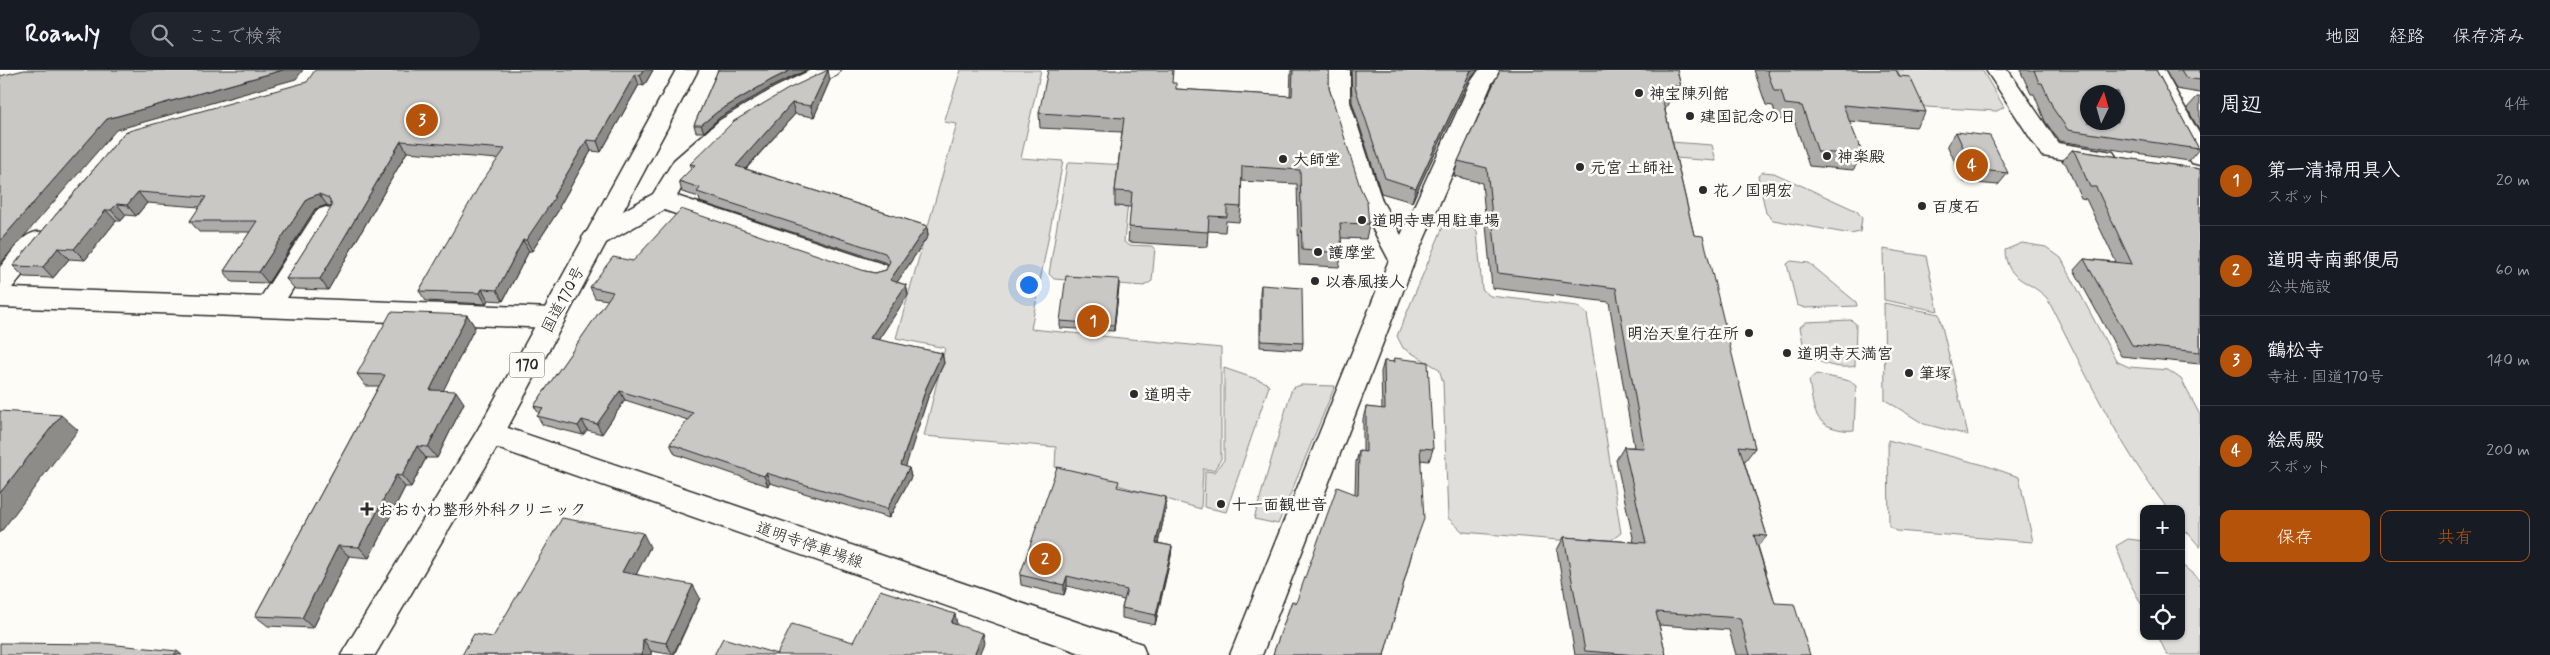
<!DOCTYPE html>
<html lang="ja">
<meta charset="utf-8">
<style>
:root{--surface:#171b24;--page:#20242c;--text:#f1f3f6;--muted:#9ea1a6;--line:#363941;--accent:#b45309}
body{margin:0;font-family:Mynerve,"Klee One",sans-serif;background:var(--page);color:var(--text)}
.controls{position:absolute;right:15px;bottom:15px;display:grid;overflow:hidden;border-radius:10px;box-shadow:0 1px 4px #0004}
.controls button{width:45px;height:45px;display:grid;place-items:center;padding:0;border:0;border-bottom:1px solid var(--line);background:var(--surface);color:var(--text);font:25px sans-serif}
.compass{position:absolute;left:2080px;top:15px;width:45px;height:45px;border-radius:50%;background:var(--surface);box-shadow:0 1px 4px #0004;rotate:5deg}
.you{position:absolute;left:1028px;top:214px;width:18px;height:18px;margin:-12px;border:4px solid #fff;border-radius:50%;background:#1a73e8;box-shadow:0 0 0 8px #1a73e833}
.badge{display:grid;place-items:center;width:32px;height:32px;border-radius:50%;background:var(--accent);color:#fff;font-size:16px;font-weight:700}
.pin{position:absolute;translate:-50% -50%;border:2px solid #fff;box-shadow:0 1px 5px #0006}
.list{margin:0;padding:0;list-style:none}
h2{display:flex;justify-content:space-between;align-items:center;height:65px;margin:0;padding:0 20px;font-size:21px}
h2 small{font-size:16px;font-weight:400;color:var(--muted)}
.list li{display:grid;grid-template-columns:32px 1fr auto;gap:15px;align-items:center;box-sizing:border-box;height:90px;padding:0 20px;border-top:1px solid var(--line)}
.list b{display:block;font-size:19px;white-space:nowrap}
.list p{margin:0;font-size:16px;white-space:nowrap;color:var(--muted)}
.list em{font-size:16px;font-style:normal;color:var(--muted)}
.actions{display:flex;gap:10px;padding:15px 20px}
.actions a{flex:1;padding:11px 0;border:1px solid var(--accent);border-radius:10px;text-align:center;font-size:18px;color:var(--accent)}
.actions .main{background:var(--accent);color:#fff}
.icon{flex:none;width:28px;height:28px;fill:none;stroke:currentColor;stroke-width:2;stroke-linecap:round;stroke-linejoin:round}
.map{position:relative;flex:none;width:2200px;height:585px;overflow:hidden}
header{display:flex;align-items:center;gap:30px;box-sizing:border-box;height:70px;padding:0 25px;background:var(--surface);border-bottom:1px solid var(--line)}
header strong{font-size:24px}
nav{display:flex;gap:28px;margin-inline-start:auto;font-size:18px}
.search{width:350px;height:45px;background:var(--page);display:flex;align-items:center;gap:12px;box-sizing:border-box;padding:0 18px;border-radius:28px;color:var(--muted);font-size:19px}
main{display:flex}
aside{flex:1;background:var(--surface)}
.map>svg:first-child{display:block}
</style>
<header>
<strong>Roamly</strong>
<div class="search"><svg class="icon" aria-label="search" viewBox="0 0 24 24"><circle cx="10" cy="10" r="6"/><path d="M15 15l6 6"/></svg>ここで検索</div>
<nav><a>地図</a><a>経路</a><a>保存済み</a></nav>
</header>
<main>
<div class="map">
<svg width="2200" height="585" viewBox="0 0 2200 585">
<rect width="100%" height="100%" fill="#fdfcf7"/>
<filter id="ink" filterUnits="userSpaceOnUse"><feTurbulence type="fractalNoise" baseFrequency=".02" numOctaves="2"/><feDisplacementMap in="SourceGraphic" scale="10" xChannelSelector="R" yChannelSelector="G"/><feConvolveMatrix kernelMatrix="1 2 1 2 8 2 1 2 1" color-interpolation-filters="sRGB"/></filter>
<g filter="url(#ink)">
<path fill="#dfdeda" stroke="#858482" d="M961 0H1041L1021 88 1063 91 1031 259 1221 278V389L1214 400 1203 399 1201 439 1055 397 1056 377 924 366 945 278 896 268 957 54 944 52Z
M1897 0H1982L2004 37 1997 41 1926 37 1914 31Z
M1657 71 1712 75 1716 91 1661 87Z
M1072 92 1215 100 1130 112 1124 172 1128 175 1152 176 1155 178 1152 211 1144 216 1054 209 1049 204 1067 94Z
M1763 102 1774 103 1857 141 1862 148 1860 162 1851 164 1773 150 1766 143 1758 106Z
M1452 151 1473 155 1477 161 1482 219 1490 226 1577 236 1587 244 1621 463 1606 474 1463 462 1448 448 1443 312 1439 299 1403 278 1397 266 1445 152Z
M2022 173 2046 177 2061 188 2116 291 2129 297 2168 300 2181 309 2200 345V477L2181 455V439H2168C2118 375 2084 300 2047 228 2028 209 2006 211 2005 180Z
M1883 179 1926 186 1938 241 1884 230Z
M1791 191 1809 193 1856 232 1857 236 1805 238 1797 235 1787 194Z
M1884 233 1939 244 1968 365 1924 354 1885 330Z
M1851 250 1856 254 1855 296C1839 300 1818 293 1805 284L1800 257 1806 252Z
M1224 298 1265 312 1269 316 1226 442 1204 437 1205 401 1214 402 1224 390Z
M1816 304 1850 311 1856 316 1854 360C1847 361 1841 360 1834 358 1811 352 1813 330 1809 310Z
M1301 315 1335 316 1278 454 1254 449 1292 318Z
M1888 370 1984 395 2019 407 2033 472 1897 461 1889 456Z
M2128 469 2144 471V539L2130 513 2116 476Z
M2181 494 2200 510V585H2167L2158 566H2181Z"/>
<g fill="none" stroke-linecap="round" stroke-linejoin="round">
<g stroke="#2b2b2b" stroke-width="3">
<path id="minor" d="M811 0H840L837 5 790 28 736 60 691 101 677 126 886 195 890 202 886 209 877 211 868 209 664 140 604 174 595 177 586 174 582 168 586 162 653 124 674 90 720 50 774 18Z
M1328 0H1350V32L1382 131 1401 165 1470 13 1479 0H1501L1492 13 1415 190 1262 585H1230L1389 190 1358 131 1328 32Z
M1986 0H2008L2058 73 2113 82 2117 88 2113 94 2105 96 2042 86Z
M2142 0H2164L2200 65V95L2192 93 2188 87Z
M326 137 335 140 338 146 287 228 552 238 561 241 565 248 561 255 552 258 0 237V197C13 182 25 156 47 163L51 169 12 218 261 227 317 140Z"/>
</g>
<g stroke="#2b2b2b" stroke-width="3">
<path id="major" d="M490 352 1130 570 1142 574 1146 585H1086L480 372 476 364 480 356Z"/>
</g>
<g stroke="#2b2b2b" stroke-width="3">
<path id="highway" d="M676 0H698L500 372 375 585H341L480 356Z"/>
</g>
<use href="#minor" fill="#fdfcf7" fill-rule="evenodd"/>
<use href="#major" fill="#fdfcf7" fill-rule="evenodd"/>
<use href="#highway" fill="#fdfcf7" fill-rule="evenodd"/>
</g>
<path fill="#adaca9" stroke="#2b2b2b" d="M653 0 644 16 639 15 601 82 591 81 559 137 560 138 532 181H529L503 231 488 230 486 234 426 231 419 221 498 89 407 82 328 220 295 219 286 209 332 137 327 135 315 139 268 213 232 212 224 201 250 162H199L190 151 200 137 147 133 136 146 126 145 121 151H116L85 190 69 189 53 208 24 207 13 196 125 62Z
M718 0H807L773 16 719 48 704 62H696L694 55Z
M1291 0H1329V18L1369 154 1366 169 1341 168 1342 183 1339 197 1299 195 1297 114 1241 111V137L1239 152 1226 151 1225 162 1208 161 1207 177 1128 172 1131 137 1115 136V121L1122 62 1040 58 1039 43 1173 13 1176 19 1290 26Z
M1351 0H1478L1468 12 1412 132 1381 123 1352 32Z
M1500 0H1677L1681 17 1674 31H1669L1665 40 1694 165 1755 378 1745 391H1744L1767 466 1758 476 1775 533 1810 585H1736L1729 560 1659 555 1666 585H1575L1557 480 1564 467 1634 472 1616 390 1624 377H1634L1609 232 1492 218 1482 113 1454 106 1458 91Z
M1754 0H1896L1899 6 1926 42 1916 57 1849 51 1863 85 1853 100 1809 96 1794 50 1777 49 1773 36 1766 35Z
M2020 0H2156L2199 79 2189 91 2059 71 2045 51 2034 24H2031Z
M2165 0H2200V23L2176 19Z
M830 10 814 47 795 44 746 99 927 156 928 166 897 212 906 215 908 225 878 270 942 283 944 293 928 327 905 397 909 398 911 407 889 448 770 413 768 416 675 384 670 374 688 350 625 330 602 364 587 360 583 365 543 355 537 346 539 344 534 336 608 230 595 228 590 217 633 191 865 201 875 203 886 200 888 195 887 193 700 132 699 127 682 122 679 111 692 98 690 94Z
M2197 27H2200V62L2187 38Z
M1956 62 2008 103 1998 115 1964 112 1947 75Z
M2072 80 2200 99V294L2121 286 2074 200 2084 189 2116 192 2086 129 2081 128 2066 94 2062 91Z
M1261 215 1303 273 1302 280 1260 277V222Z
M1119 216 1114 261 1060 258V251Z
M467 245 475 257 443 320 464 333 437 388H426L411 417H405L369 488 349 486 313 558 268 556 255 546 379 316H366L357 304Z
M1394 288 1433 379 1429 391 1421 390 1413 479 1384 585H1385H1273L1292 531 1296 533 1355 423 1356 392 1359 381 1363 382V349L1366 337 1382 339 1381 302 1384 291 1393 292Z
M1119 418 1166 438 1158 473 1172 476 1171 486 1155 555 1122 548V538L1124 530 1067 516 1064 525 1021 515 1020 505Z
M650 477 636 504 700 528 674 585 651 581V585H462Z"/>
<path fill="#8d8c89" stroke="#2b2b2b" d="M283 0H303L296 9 116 60 0 194V171L107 49Z
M643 0H653L644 16 640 5Z
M791 0H807L773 16 719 48 704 62 701 55 717 42 771 10Z
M828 0 830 10 814 47 811 36Z
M1471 0H1478L1468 12 1412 132 1416 118Z
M635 4 639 15 601 82 597 71Z
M792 33 795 44 739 106 736 96Z
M587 70 591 81 559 137 560 138 532 181 526 170 553 127Z
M401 71 407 82 328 220 320 209Z
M138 122 147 133 136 146 127 135Z
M319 124 327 135 315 139 268 213 259 202 308 128Z
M117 134 126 145 121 151 111 140Z
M106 140 116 151 85 190 74 179Z
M927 156 928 166 892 220 890 210Z
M523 170 529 181 503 231 497 220Z
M58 178 69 189 53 208 43 197Z
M1119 209V216L1114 261V255Z
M906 215 908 225 873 278 870 268Z
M482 219 488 230 486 234 480 223Z
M467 245 475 257 438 331 430 320Z
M942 283 944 293 928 327 903 405 901 395 926 318Z
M456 321 464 333 437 388 428 377Z
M620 321 625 330 602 364 597 354Z
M61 345 78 360 0 463V423Z
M582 350 587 360 583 365 578 356Z
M417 376 426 388 411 417 402 406Z
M909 398 911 407 889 448 887 439Z
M766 403 770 413 768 416 764 406Z
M396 405 405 417 369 488 359 477Z
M1166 427V438L1156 483V473Z
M643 463 650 477 631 515 622 502Z
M338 476 349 486 313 558 302 548Z
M1172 476 1171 486 1155 555 1156 545Z
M1067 506V516L1064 525V515Z
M693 515 700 528 673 585 666 573Z
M955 544 957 554 953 563 951 553Z
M983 563 985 573 980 585H974Z
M643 569 651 581V585H642Z
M177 581 182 585H174Z"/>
<path fill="#c9c8c4" stroke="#2b2b2b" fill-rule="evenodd" d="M24 0H283L107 49 0 171V6Z
M315 0H643L640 5 635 4 597 71 587 70 553 127H555L526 170H523L497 220 482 219 480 223 419 221 482 111 505 79 401 71 320 209H286L332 136 329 128 319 124 308 128 259 202 224 201 257 151H190L206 127 138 122 127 135 117 134 111 140H106L74 179 58 178 43 197 13 196 125 62 307 12Z
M718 0H791L771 10 717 42 701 55H694Z
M828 0 811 36 792 33 736 96 927 156 890 210 906 215 870 268 942 283 926 318 901 395 909 398 887 439 766 403 764 406 670 374 693 343 620 321 597 354 582 350 578 356 537 346 543 338 534 336 613 222 590 217 613 187 633 191 681 139 865 201 875 203 886 200 890 191 885 183 697 122 700 118 679 111 695 95 690 94 734 51 788 19Z
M1048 0H1173L1172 13H1176V19L1292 26 1293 0H1329V18L1360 117 1367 132 1369 154 1340 153 1342 183 1302 180 1300 100 1242 96 1241 137 1227 136V147L1209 146 1208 162 1129 157 1132 122 1115 121 1124 48 1039 43Z
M1355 0H1471L1416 118 1385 108 1355 17Z
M1500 0H1607L1610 1V0H1677L1681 17 1667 15 1670 29 1662 28 1694 165 1703 166 1755 378 1739 376 1767 466 1754 465 1775 533 1794 534 1810 585H1750L1740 548 1656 542 1666 585H1637L1585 581 1564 467 1646 473 1624 377 1644 378 1616 218 1498 203 1487 98 1458 91Z
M1767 0H1896L1899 6 1910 7 1926 42 1843 35 1863 85 1818 82 1802 36 1785 34 1781 21H1774Z
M2034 0H2156L2199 79 2068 60 2054 40 2042 13H2039ZM2088 22H2118V52H2088Z
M2181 0H2200V10L2186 8Z
M1956 62 1990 66 2008 103 1973 99Z
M2072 80 2200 99V282L2132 275 2084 189 2132 194 2096 117H2090L2075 83Z
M1066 206 1119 209 1114 255 1060 251Z
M1261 215 1302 218 1303 273 1261 271Z
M391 242 467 245 430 320 456 321 428 377 417 376 402 406 396 405 359 477 338 476 302 548 255 546 385 305 357 304Z
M1394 288 1428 292 1433 379 1420 378 1424 449 1413 479 1384 585H1385H1276L1273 584 1292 531 1296 533 1337 417 1358 425 1359 381 1366 382V337L1385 339 1384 291 1395 292Z
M0 341 61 345 0 423Z
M1057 397 1119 411 1117 417 1166 427 1156 473 1172 476 1156 545 1122 538 1127 520 1067 506 1064 515 1020 505Z
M562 448 643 463 622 502 693 515 666 573 643 569 642 585H462L474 564 493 567Z
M880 520 955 544 951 553 983 563 974 585H714L723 568 777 584 792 554 853 572Z
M0 573 107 574 177 581 174 585H0Z"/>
</g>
<g fill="#2b2b2b" stroke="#fdfcf7" stroke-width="2">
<circle cx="1639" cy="23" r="5"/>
<circle cx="1690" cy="46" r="5"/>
<circle cx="1827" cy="86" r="5"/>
<circle cx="1283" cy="89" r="5"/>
<circle cx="1580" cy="97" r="5"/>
<circle cx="1703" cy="120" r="5"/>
<circle cx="1922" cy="136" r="5"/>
<circle cx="1362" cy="150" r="5"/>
<circle cx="1318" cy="182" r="5"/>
<circle cx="1315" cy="211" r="5"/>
<circle cx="1749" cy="263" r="5"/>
<circle cx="1787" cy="283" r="5"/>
<circle cx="1909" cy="303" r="5"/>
<circle cx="1134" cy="324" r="5"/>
<circle cx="1221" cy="434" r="5"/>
<path d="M364.5 431.5h5v5h5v5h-5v5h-5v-5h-5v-5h5z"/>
</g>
<g text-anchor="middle" stroke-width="5" stroke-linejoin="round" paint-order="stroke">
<rect fill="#fdfcf7" stroke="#6a6a68" stroke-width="1" x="509.5" y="282.5" width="35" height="25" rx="4"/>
<g font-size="15" font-weight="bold" fill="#2b2b2b">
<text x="527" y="300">170</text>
</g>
<g font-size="16" font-weight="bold" fill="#2b2b2b" stroke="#fdfcf7" text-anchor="start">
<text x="1649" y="29">神宝陳列館</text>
<text x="1700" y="52">建国記念の日</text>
<text x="1837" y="92">神楽殿</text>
<text x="1293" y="95">大師堂</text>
<text x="1590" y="103">元宮 土師社</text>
<text x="1713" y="126">花ノ国明宏</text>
<text x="1932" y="142">百度石</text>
<text x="1372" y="156">道明寺専用駐車場</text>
<text x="1328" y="188">護摩堂</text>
<text x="1325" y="217">以春風接人</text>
<text x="1739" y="269" text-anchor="end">明治天皇行在所</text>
<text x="1797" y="289">道明寺天満宮</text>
<text x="1919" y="309">筆塚</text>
<text x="1144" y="330">道明寺</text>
<text x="1231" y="440">十一面観世音</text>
<text x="378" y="445">おおかわ整形外科クリニック</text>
</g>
<g font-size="16" fill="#2b2b2b" stroke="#fdfcf7">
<text transform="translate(562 229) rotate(-62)" y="6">国道170号</text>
<text transform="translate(810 474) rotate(19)" y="6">道明寺停車場線</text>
</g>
</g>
</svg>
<div class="controls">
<button>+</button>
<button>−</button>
<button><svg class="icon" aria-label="locate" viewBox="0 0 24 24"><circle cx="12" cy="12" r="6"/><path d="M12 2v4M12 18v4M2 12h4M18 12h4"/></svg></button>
</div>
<svg class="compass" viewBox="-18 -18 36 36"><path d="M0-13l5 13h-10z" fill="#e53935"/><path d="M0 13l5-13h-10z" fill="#9ea1a6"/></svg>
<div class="you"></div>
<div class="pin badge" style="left:1093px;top:251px">1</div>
<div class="pin badge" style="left:1045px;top:489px">2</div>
<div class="pin badge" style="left:422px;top:50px">3</div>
<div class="pin badge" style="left:1972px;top:95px">4</div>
</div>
<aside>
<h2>周辺<small>4件</small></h2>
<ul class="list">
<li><span class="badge">1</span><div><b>第一清掃用具入</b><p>スポット</p></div><em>20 m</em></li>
<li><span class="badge">2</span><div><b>道明寺南郵便局</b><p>公共施設</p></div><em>60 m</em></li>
<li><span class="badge">3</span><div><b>鶴松寺</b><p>寺社 · 国道170号</p></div><em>140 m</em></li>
<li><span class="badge">4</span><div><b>絵馬殿</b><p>スポット</p></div><em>200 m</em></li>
</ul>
<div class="actions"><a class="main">保存</a><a>共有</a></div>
</aside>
</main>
